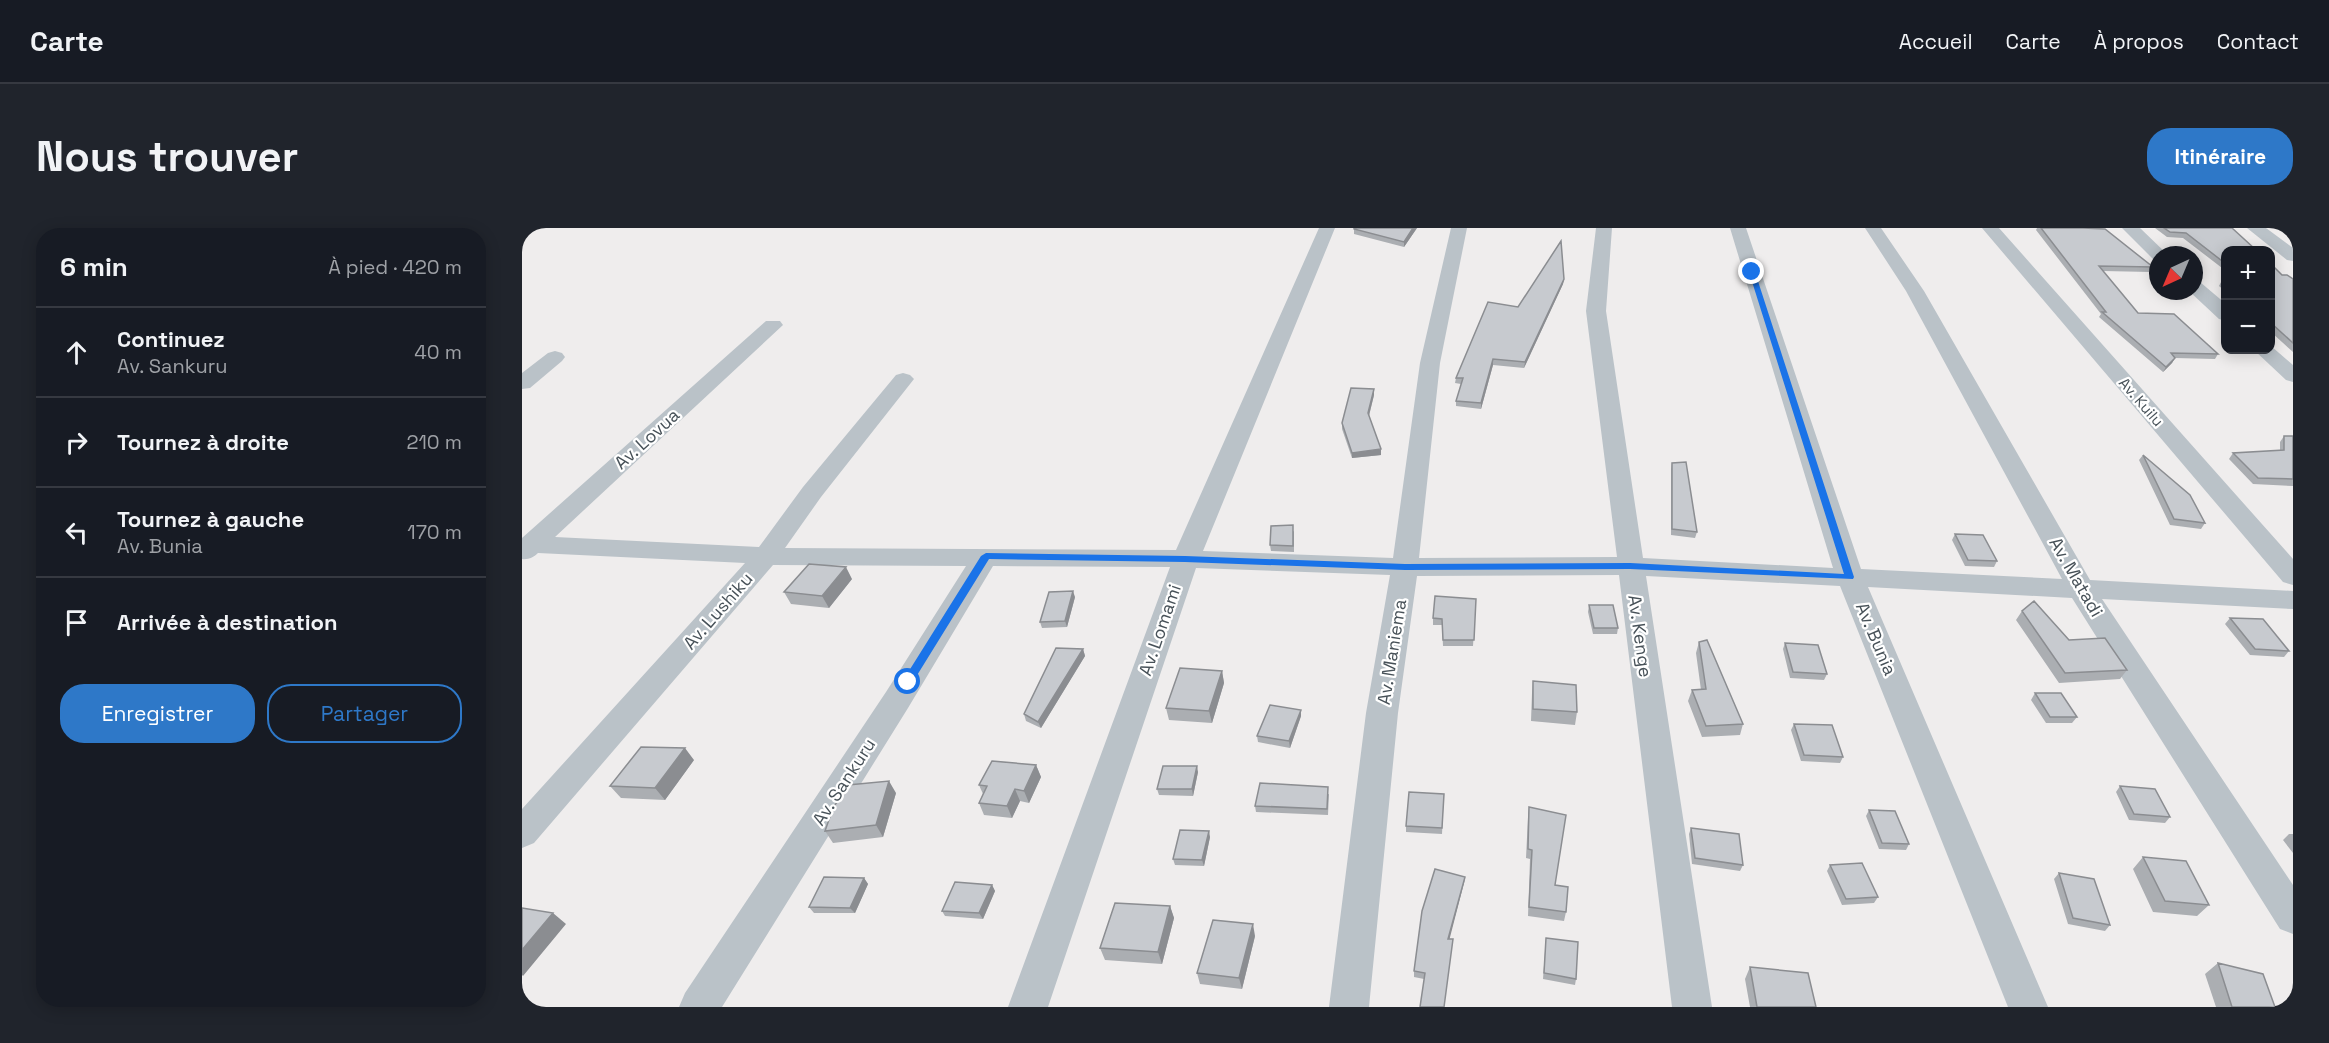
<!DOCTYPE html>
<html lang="fr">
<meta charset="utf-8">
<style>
:root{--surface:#171b24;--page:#20242c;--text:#f1f3f6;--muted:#9ea1a6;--line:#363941;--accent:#2e78c8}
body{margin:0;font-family:"Space Grotesk",sans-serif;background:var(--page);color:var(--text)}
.controls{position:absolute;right:18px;top:18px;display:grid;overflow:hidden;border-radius:12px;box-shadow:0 3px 15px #0003}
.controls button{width:54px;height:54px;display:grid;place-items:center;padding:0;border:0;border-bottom:2px solid var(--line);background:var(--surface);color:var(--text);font:30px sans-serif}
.compass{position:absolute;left:1627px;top:18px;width:54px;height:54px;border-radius:50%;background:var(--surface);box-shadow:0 3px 15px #0003;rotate:224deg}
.stop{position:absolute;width:18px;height:18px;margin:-14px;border:4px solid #1a73e8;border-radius:50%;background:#fff}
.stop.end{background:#1a73e8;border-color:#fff;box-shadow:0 2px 6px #0008}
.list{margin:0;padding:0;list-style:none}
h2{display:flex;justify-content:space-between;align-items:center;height:78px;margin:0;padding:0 24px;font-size:26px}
h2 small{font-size:20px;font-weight:400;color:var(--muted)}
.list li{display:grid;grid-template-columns:39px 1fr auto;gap:18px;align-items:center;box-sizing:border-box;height:90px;padding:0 24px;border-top:2px solid var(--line)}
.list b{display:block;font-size:22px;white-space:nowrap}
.list p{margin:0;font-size:20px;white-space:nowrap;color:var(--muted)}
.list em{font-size:20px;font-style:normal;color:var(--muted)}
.actions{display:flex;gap:12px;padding:18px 24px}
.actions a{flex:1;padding:14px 0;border:2px solid var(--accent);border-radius:24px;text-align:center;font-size:21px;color:var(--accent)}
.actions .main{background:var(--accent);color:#fff}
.icon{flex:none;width:33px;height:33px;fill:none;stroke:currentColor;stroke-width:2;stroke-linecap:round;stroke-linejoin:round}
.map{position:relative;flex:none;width:1771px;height:779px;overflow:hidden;border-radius:24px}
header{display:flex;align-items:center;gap:36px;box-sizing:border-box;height:84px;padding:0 30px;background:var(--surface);border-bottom:2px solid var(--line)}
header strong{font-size:28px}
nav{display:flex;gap:33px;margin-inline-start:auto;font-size:21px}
.intro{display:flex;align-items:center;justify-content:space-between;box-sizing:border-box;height:144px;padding:0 36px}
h1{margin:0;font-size:42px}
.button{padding:15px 27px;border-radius:24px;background:var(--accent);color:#fff;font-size:21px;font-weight:700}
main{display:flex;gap:36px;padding:0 36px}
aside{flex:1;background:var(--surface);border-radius:24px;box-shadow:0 3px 15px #0003}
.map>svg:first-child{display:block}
</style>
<header>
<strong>Carte</strong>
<nav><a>Accueil</a><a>Carte</a><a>À propos</a><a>Contact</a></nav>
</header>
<div class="intro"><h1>Nous trouver</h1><a class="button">Itinéraire</a></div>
<main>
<aside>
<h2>6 min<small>À pied · 420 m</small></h2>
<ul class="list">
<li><svg class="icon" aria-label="ahead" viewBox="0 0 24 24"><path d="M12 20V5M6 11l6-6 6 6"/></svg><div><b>Continuez</b><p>Av. Sankuru</p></div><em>40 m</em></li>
<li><svg class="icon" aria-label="right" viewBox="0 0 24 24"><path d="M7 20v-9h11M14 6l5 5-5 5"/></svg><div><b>Tournez à droite</b></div><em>210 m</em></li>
<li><svg class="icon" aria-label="left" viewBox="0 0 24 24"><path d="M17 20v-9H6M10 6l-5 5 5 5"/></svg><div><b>Tournez à gauche</b><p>Av. Bunia</p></div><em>170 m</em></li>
<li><svg class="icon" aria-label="arrive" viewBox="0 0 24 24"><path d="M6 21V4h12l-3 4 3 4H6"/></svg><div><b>Arrivée à destination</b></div></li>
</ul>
<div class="actions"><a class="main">Enregistrer</a><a>Partager</a></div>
</aside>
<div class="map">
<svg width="1771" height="779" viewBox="0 0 1771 779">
<rect width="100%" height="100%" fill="#efeded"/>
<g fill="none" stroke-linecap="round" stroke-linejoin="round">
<path fill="#bac2c8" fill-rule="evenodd" d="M797 0H813L681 323 871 330 898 135 929 0H945L918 135 897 330 1095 329 1064 83 1074 0H1090L1084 83 1121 330 1311 340 1208 0H1224L1339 341 1540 351 1384 63 1343 0H1359L1402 63 1568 352 1771 363V381L1580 371 1771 657V706L1758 701 1550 370 1346 359 1526 779H1486L1318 358 1124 348 1190 779H1150L1097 347 895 348 876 485 847 779H807L844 485 868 347 674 340 526 779H486L648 339 471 338 386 480 200 779H157L163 765 364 464 444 338 251 337 12 615 0 620V581L223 335 16 325C12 329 6 332 0 331V310L244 93H258L261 97 33 309 237 319 281 259 374 147 381 145 388 147 392 151 299 269 263 320 654 322Z
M1460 0H1477L1771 331V357L1761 354Z
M1600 0H1618L1646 27H1636V32L1631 31Z
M1725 0H1744L1771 20V33L1765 32Z
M1672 53 1678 54 1704 76V93L1697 91 1667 63H1672Z
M1749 118 1771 137V154L1764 152 1732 122H1748Z
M33 123 40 125 43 129 40 133 8 160 0 161V145L26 125Z"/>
</g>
<path fill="#abaeb2" d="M832 0H895L882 19 832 6Z
M1515 0H1561L1631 39 1629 44 1581 43 1616 85 1696 126 1693 131 1653 130 1650 135 1641 144 1577 89 1579 86 1514 2Z
M1633 0H1710L1704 22V43L1661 10 1645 9Z
M1749 36 1760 47 1771 51V124L1749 104Z
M1042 51 1041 56 1002 140 971 137 959 181 934 178V173L939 156 933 155 934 150 996 79Z
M1700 52 1704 53V64L1697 58Z
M852 167 847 188 859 227 830 230 820 201V195Z
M1762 208H1771V258L1731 256 1707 231 1711 225 1758 223V214Z
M1621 227 1683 295 1679 301 1648 297 1617 232Z
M1150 235 1175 304 1173 310 1149 307V241Z
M772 303V324L749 323 748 317Z
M1433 306 1475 333 1472 339 1443 338 1430 312Z
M330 351 307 380 269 376 262 364Z
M553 369 545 399 520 400 518 394Z
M954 371 951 418H921L920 397H911V390Z
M1067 377 1096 400 1095 406H1071L1066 384Z
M1500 383 1547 412 1605 442 1598 451 1537 455 1494 392Z
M1708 390 1767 423 1762 429 1728 427 1703 396Z
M1177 414 1221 496 1218 507 1180 509 1166 473 1170 462H1179L1174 425Z
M1263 415 1305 446 1302 452 1268 450 1261 421Z
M561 421 563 428 519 500 504 493 502 486Z
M700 443 702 455 690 495 647 492 644 480Z
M1011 453 1055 484 1053 497 1009 493 1010 465Z
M1513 465 1555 489 1550 495H1524L1509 472Z
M779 482V488L768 520 736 514 735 508Z
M1272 496 1321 529 1318 535 1279 533 1269 502Z
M172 532 143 572 99 570 88 558Z
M514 537 519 549 507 575 498 573 490 590 462 587 457 575 461 566 457 557Z
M676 544 671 568 637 567 635 561Z
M1598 558 1648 589 1643 595 1607 592 1594 564Z
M374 565 361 609 311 615 303 603Z
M807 566 806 587 734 584 733 578Z
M922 566 920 606 884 604V598Z
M1007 579 1033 657 1044 684 1042 693 1006 688 1008 631 1004 630 1006 589Z
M1347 582 1387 616 1384 622 1357 621 1344 588Z
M1169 600 1221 637 1218 643 1170 636 1167 606Z
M1767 606H1771V625L1761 612Z
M688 609 682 638 653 637 651 631Z
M1621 629 1687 677 1675 688 1631 684 1611 641Z
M1308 637 1356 669 1352 675 1320 677 1305 643Z
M1537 645 1588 697 1583 703 1546 696 1532 651Z
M943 649 942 655 902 751 892 749V743Z
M342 650 346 656 333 685H292L287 679Z
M470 657 473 663 461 691 423 688 420 683Z
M648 678 652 690 640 736 583 732 578 720Z
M733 708 720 761 678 756 675 745Z
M1024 710 1054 751 1053 757 1021 751Z
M1696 735 1753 779H1694L1683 746Z
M1228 739 1294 779H1228L1223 751Z"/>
<path fill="#8b8d91" d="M891 0H895L882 19V14Z
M1042 51 1041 56 1002 140 1003 134Z
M1653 130 1650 135 1641 144 1644 139Z
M971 131V137L959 181V175Z
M852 161V167L846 191V185Z
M859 221V227L830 230V225Z
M324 339 330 351 307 380 300 368Z
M551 363 553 369 545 399 543 393Z
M561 421 563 428 519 500 516 494Z
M700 443 702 455 690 495 687 483Z
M779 482V488L768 520 767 513Z
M163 520 172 532 143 572 133 560Z
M514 537 519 549 507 575 502 563Z
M675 538 676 544 671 568 670 561Z
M367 553 374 565 361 609 354 597Z
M493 561 498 573 490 590 485 578Z
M687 603 688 609 682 638 680 632Z
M943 649 942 655 926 717V711Z
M342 650 346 656 333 685 328 680Z
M470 657 473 663 461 691 457 685Z
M648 678 652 690 640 736 636 724Z
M31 685 44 696 1 748 0 747V722Z
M731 696 733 708 720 761 717 750Z"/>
<path fill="#c7cacf" stroke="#8b8d91" stroke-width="1.5" d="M832 0H891L882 14 832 1Z
M1519 0H1561L1583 1 1631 39 1577 38 1616 85 1652 86 1696 126 1649 125 1653 130 1644 139 1580 84H1584Z
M1642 0H1710L1734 22H1704V36L1664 5 1648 4Z
M1039 13 1042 51 1003 134 971 131 959 175 934 173 941 150H934L966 74 996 79Z
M1749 36 1760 47H1765L1771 51V115L1749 95Z
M829 160 852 161 846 185 859 221 830 225 820 195Z
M1762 208H1771V251L1736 250 1711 225 1762 222Z
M1621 227 1668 267 1683 295 1652 291Z
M1164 234 1175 304 1150 301V235Z
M771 297V318L748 317 749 298Z
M1433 306 1461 307 1475 333 1446 332Z
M287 336 324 339 300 368 262 364Z
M551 363 543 393 518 394 527 364Z
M913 368 954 371 952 412H921L920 391 911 390Z
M1512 373 1547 412 1583 410 1605 442 1543 445 1500 383Z
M1067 377H1091L1096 400H1072Z
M1708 390 1741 391 1767 423 1733 421Z
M1185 412 1221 496 1184 498 1170 462 1184 461 1177 414Z
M1263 415 1296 417 1305 446 1271 444Z
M534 420 561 421 516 494 502 486Z
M658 440 700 443 687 483 644 480Z
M1011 453 1054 457 1055 484 1011 481Z
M1513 465H1539L1555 489H1528Z
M748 477 779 482 767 513 735 508Z
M1272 496 1310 497 1321 529 1282 527Z
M119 519 163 520 133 560 88 558Z
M470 533 514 537 502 563 493 561 485 578 457 575 465 558 457 557Z
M641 538H675L670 561H635Z
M367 553 354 597 303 603 311 580 326 557Z
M738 555 806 559 805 581 733 578Z
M1598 558 1633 561 1648 589 1612 586Z
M887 564 922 566 920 600 884 598Z
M1007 579 1044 587 1033 657 1046 659 1044 684 1007 679 1010 622 1006 621Z
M1347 582 1373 583 1387 616 1360 615Z
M1169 600 1217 606 1221 637 1173 630Z
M658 602 687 603 680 632 651 631Z
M1621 629 1664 633 1687 677 1643 673Z
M1340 635 1356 669 1324 671 1308 637Z
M913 641 943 649 926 711H931L922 779H898L903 745 892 743 900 683Z
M1537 645 1572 651 1588 697 1551 690Z
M302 649 342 650 328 680 287 679Z
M433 654 470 657 457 685 420 683Z
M593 675 648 678 636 724 578 720Z
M0 680 31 685 0 722Z
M691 692 731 696 717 750 675 745Z
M1024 710 1056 714 1054 751 1022 745Z
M1696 735 1741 746 1753 779H1710Z
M1228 739 1286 745 1294 779H1235Z"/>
<path fill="#1a73e8" d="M1230 42 1233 44 1332 349 1331 351 1108 341 883 342 663 334 467 331 389 457 386 458 380 454 459 328 464 325 663 328 883 336 1108 335 1322 346 1227 44Z"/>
<g text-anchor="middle" stroke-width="4.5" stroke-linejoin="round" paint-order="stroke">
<g font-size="15" fill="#475158" stroke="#fff">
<text transform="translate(1619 174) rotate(49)" y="5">Av. Kuilu</text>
</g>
<g font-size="18" fill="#475158" stroke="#fff">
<text transform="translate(125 211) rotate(-42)" y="6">Av. Lovua</text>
<text transform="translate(1554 349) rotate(60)" y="6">Av. Matadi</text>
<text transform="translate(196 383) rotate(-49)" y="6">Av. Lushiku</text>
<text transform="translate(638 402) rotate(-71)" y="6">Av. Lomami</text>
<text transform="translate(1118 408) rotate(82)" y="6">Av. Kenge</text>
<text transform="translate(1354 411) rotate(67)" y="6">Av. Bunia</text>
<text transform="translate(870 424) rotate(-81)" y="6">Av. Maniema</text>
<text transform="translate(322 554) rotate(-57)" y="6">Av. Sankuru</text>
</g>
</g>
</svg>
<div class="controls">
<button>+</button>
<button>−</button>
</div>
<svg class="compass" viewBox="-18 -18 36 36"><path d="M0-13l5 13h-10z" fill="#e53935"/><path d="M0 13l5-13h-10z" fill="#9ea1a6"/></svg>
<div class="stop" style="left:386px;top:454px"></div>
<div class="stop end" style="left:1230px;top:44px"></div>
</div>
</main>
